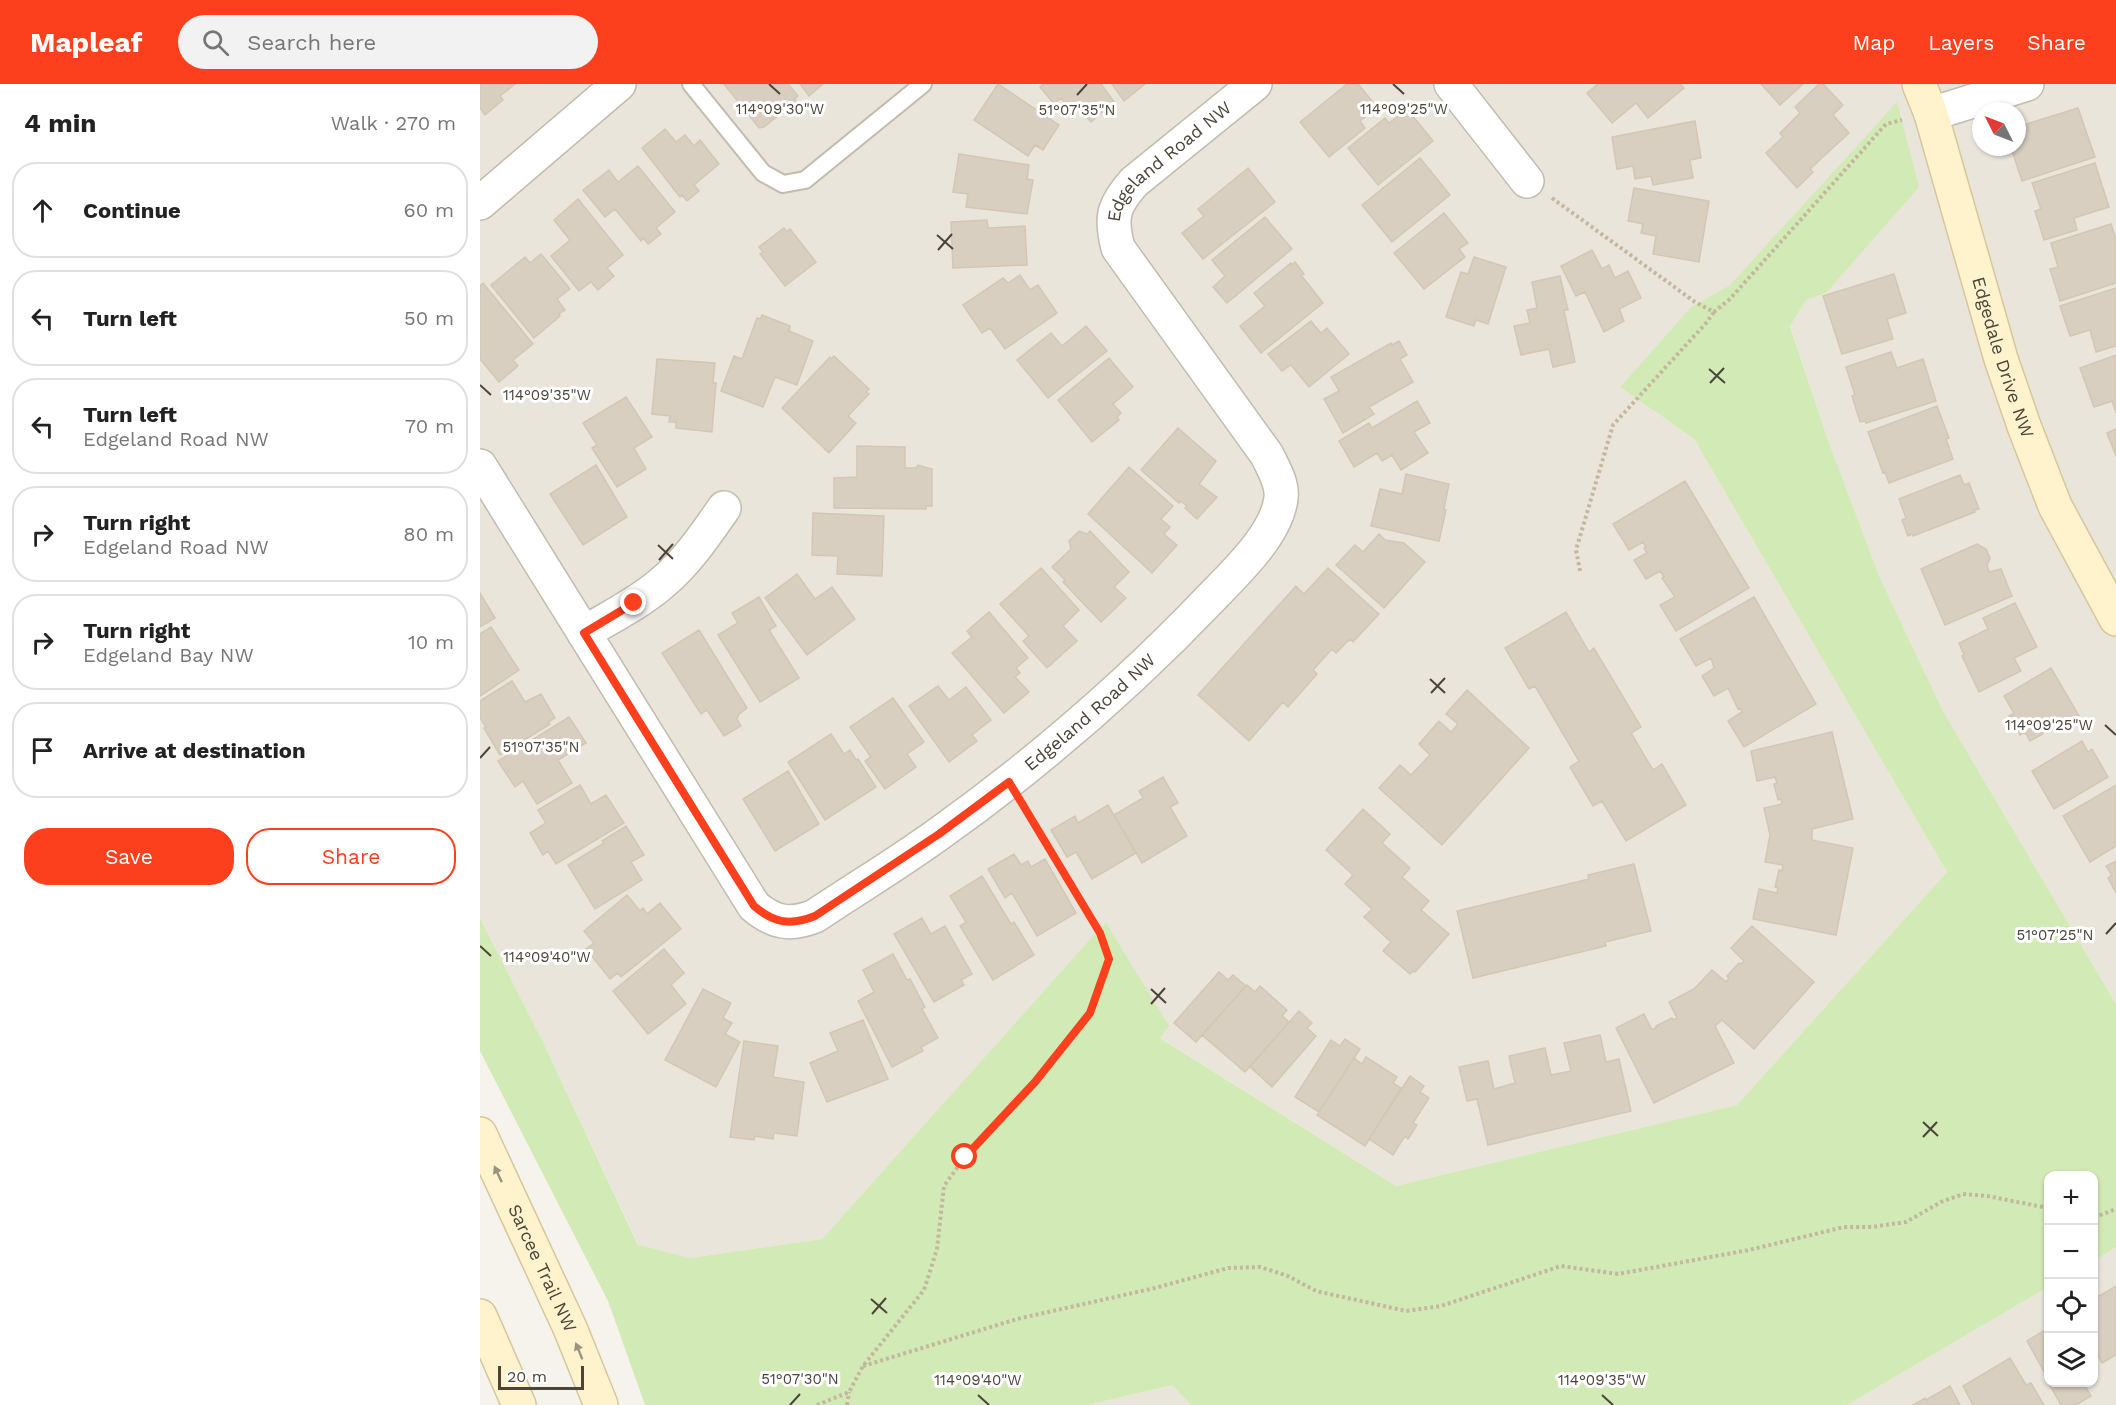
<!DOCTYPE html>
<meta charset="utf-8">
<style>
:root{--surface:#fff;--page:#f2f2f2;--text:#222;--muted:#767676;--line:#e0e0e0;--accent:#fc3f1d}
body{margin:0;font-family:"Work Sans",sans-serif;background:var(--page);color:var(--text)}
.controls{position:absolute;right:18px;bottom:18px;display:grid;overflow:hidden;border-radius:12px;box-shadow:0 2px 4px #0004}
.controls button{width:54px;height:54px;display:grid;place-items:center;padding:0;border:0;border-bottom:2px solid var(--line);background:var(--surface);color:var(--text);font:30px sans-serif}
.compass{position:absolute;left:1492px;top:18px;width:54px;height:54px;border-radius:50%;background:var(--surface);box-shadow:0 2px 4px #0004;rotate:312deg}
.scale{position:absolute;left:18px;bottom:15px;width:86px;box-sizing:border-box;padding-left:6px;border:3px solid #4b4439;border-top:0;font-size:16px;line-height:21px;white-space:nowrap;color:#4b4439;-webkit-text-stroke:4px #fff;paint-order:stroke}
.stop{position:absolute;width:18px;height:18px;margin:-14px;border:4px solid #fc3f1d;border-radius:50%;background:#fff}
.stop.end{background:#fc3f1d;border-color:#fff;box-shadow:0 2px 6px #0008}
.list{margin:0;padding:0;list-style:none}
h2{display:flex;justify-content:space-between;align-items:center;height:78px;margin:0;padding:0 24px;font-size:26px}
h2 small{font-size:20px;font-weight:400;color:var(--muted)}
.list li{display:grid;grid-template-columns:39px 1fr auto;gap:18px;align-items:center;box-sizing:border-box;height:96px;margin:0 12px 12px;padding:0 12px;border:2px solid var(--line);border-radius:24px}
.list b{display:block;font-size:22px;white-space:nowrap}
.list p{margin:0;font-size:20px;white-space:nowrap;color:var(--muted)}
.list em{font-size:20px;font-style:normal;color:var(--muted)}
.actions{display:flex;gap:12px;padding:18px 24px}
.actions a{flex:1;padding:14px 0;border:2px solid var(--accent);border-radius:24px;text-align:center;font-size:21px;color:var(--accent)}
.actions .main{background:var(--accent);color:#fff}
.icon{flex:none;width:33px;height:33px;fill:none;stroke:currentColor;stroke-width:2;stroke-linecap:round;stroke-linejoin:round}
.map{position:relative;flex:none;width:1636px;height:1321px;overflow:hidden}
header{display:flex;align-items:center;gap:36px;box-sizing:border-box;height:84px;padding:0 30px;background:var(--accent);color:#fff}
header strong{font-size:28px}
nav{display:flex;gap:33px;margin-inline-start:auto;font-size:21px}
.search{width:420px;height:54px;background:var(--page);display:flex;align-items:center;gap:15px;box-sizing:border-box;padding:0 21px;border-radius:33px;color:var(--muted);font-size:22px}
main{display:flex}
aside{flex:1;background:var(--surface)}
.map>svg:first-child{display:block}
</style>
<header>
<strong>Mapleaf</strong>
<div class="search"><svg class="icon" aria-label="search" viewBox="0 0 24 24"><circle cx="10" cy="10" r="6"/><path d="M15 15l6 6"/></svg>Search here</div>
<nav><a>Map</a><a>Layers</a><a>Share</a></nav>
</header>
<main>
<aside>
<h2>4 min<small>Walk · 270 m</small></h2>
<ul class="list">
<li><svg class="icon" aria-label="ahead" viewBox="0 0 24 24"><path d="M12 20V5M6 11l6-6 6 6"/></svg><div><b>Continue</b></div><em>60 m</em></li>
<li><svg class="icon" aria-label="left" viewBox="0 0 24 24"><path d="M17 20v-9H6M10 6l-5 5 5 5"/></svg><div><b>Turn left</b></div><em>50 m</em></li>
<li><svg class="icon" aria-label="left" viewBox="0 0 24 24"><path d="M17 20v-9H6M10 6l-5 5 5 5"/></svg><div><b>Turn left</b><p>Edgeland Road NW</p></div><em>70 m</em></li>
<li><svg class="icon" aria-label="right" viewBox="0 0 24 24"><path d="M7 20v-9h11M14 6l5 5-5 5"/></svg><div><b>Turn right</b><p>Edgeland Road NW</p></div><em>80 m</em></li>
<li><svg class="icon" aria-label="right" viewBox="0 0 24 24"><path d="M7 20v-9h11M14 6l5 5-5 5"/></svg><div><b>Turn right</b><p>Edgeland Bay NW</p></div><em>10 m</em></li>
<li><svg class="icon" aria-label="arrive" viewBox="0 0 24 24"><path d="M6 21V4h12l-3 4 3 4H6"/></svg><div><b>Arrive at destination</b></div></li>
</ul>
<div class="actions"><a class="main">Save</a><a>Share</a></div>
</aside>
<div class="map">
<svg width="1636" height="1321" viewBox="0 0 1636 1321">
<rect width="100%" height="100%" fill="#f6f3ec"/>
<path fill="#eae5da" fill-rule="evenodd" d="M0 0H1636V920L1463 627 1400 494 1348 356 1310 241 1326 216 1346 209 1250 201 1211 223 1140 303 1214 355 1467 788 1257 1021 916 1102 679 953 626 840 612 853 342 1155 210 1174 159 1162 63 958 0 834ZM1501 27H1537V63H1501Z
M1636 1163V1321H1367L1568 1203V1298H1614V1177Z
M692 1301 711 1321H608Z"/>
<path fill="#d2eab5" d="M1417 18 1439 103 1346 209 1326 216 1310 242 1348 356 1400 494 1463 627 1636 920V1163L1614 1177V1092H1568V1203L1367 1321H711L692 1301 608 1321H165L128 1217 0 967V834L63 958 158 1161 210 1174 342 1155 612 853 626 839 689 942 680 954 916 1102 1257 1021 1467 788 1214 355 1140 303 1211 223 1250 201Z"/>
<path fill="#d8cfc1" stroke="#d3c7b4" stroke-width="1.5" d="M0 0H35L20 12 23 16 5 31 0 24Z
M244 0H308L318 12 315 15 316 17 284 43 279 44Z
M320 0H343L329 12Z
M518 0 579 41 563 66 555 61 548 72 494 36Z
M563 0H621L634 18 611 38 598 24 593 29 581 14 574 20 560 3Z
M632 0H665L644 17Z
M867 0H878L897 23 880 37 885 44 849 73 820 38Z
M1118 0H1200L1204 4 1168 34 1156 19 1132 39 1107 9Z
M1281 0H1323L1300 21Z
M1339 0H1343L1363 21 1353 31 1369 49 1330 85 1333 88 1317 104 1286 69 1303 53 1300 49 1320 29 1315 23Z
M1598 24 1615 73 1542 97 1531 64 1538 62 1537 43Z
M927 25 953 57 898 101 868 64 905 34 909 39Z
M1215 37 1221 74 1210 76 1213 94 1173 101 1171 92 1155 95 1153 82 1137 85 1132 53Z
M185 45 196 58 205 51 214 62 220 56 239 80 214 101 219 107 207 117 202 111 200 113 162 64Z
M479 70 549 81 547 95 553 96 547 130 486 123 488 110 473 108Z
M940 74 970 111 912 158 882 121Z
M1615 79 1629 123 1594 134 1597 146 1564 156 1555 127 1561 125 1552 99Z
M158 82 195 128 176 144 181 150 168 160 163 154 161 157 135 125 125 133 103 106 129 86 138 98Z
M768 84 795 118 723 175 702 149 724 132 718 125Z
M1154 104 1229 117 1219 178 1173 170 1176 152 1161 149 1163 140 1148 137Z
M98 115 143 171 127 184 134 192 118 206 111 198 99 207 71 172 90 156 74 136Z
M964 129 988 159 979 165 985 173 944 205 914 169Z
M785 133 812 165 747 219 733 203 745 192 732 176Z
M507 136 508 144 545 142 547 181 473 184 471 138Z
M1631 140 1636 155V199L1580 217 1570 185 1578 183 1571 159Z
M304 144 307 148 310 145 336 178 305 202 280 170 283 168 279 163Z
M1112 166 1122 185 1129 181 1135 194 1148 187 1161 214 1139 225 1144 237 1124 248 1105 208 1096 212 1081 182Z
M61 170 90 205 77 215 85 226 79 230 80 232 54 254 11 201 45 173 50 179Z
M994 173 1026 183 1008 240 996 236 994 242 966 233 981 188 988 190Z
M815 178 824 190 821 191 843 219 781 269 760 242 785 222 774 209 811 179 812 181Z
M1414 190 1426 229 1407 235 1413 255 1362 270 1343 212Z
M540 191 550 206 558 201 577 229 525 265 510 244 502 249 483 221 523 194 528 199Z
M1080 192 1088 226H1084L1095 278 1073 283 1069 265 1041 271 1034 242 1050 239 1047 226 1057 224 1052 198Z
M3 199 53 260 33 276 38 282 19 298 0 275V202Z
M1636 204V262L1616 268 1610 246 1590 252 1580 222Z
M282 231 310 242 309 247 333 257 317 301 295 293 283 323 241 307 254 272 262 275 277 234 280 235Z
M831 237 841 249 847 244 869 270 829 303 811 281 802 287 788 270Z
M606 242 627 267 568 314 537 276 571 249 582 262Z
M919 257 927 271 920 275 933 298 889 323 894 330 863 349 844 315 859 307 851 293 911 259 912 261Z
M1411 268 1417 284 1443 275 1456 317 1386 339 1385 337 1380 338 1372 312 1375 311 1366 283Z
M1636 271V329L1632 317 1614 323 1600 284Z
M354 272 389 305 386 308 389 310 368 332 376 339 349 369 302 324 350 273 351 275Z
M629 274 653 303 633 320 641 329 637 333 639 336 612 358 578 316Z
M177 275 235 279 233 299H236L232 348 196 344V338H189L190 332 172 330Z
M146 313 172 353 154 364 166 385 137 403 112 364 117 361 103 339Z
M937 317 950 339 934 348 948 369 921 386 912 371 902 377 897 369 874 383 859 357 889 339 892 344Z
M1457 322 1469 354 1466 355 1473 375 1409 399 1405 388 1403 389 1388 348Z
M698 344 736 377 719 400 737 413 717 435 705 424 707 422 700 417 699 419 661 386Z
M1636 345V372L1627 349Z
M377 362 425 363V384H436L438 381 452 385V422H446V425L354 424V394L377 393Z
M116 381 147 433 103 461 70 410Z
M649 383 693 422 681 435 690 443 684 450 697 461 672 489 608 430Z
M926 390 969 400 964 425 966 426 959 457 891 442 900 405 922 410Z
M1480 391 1484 401 1489 399 1499 425 1494 426 1495 428 1433 452 1432 450 1428 452 1422 436 1426 434 1419 415Z
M1205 397 1269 504 1196 547 1180 521 1195 513 1182 494 1184 493 1180 487 1166 495 1154 476 1167 469 1164 464 1166 463 1163 458 1149 466 1133 440Z
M333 429 404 432 402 492 357 490 358 472 332 471Z
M599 447 607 450 610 447 649 488 634 503 646 514 621 538 583 498 585 496 572 483 591 465 589 457Z
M899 450 905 456 924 459 945 478 904 524 856 481 875 461 883 468Z
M1497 460 1506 465 1510 474 1507 481 1509 488 1521 485 1532 512 1465 541 1441 485Z
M561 484 599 526 583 542 597 557 567 584 543 557 549 552 520 520Z
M848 484 899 530 873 558 870 555 856 569 852 565 833 586 837 590 808 623 803 618 769 657 718 611 816 502 824 510Z
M317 490 335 515 352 503 375 535 327 571 285 514Z
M0 509 15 534 0 543Z
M279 513 296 542 289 546 319 594 280 618 238 551 258 539 252 529Z
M1274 513 1336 620 1264 663 1248 637 1262 628 1260 624 1258 625 1248 604 1234 612 1222 592 1234 584 1231 574 1216 582 1200 555Z
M1535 519 1557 563 1534 574 1541 587 1499 608 1482 572 1484 571 1479 559 1508 545 1503 534Z
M509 528 548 574 536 584 540 589 535 593 549 608 524 629 472 569 492 553 487 547Z
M1086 528 1109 568 1114 564 1161 643 1151 649 1173 686 1182 680 1206 721 1146 757 1122 717 1113 722 1090 683 1099 677 1055 602 1049 605 1025 564Z
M11 543 39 586 0 612V550Z
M219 546 267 624 259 630 257 635 261 642 244 652 227 626 221 630 182 569Z
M1571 584 1599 632 1578 641 1550 657 1545 648 1540 651 1529 632 1534 629 1524 612Z
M32 597 45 618 61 610 75 634 68 638 70 640 20 671 4 644 6 643 0 634V617Z
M458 602 469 616 486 603 511 636 492 651 497 657 469 678 429 622Z
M987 606 1049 664 962 761 899 704 920 681 931 691 950 671 939 660 959 637 971 648 978 640 966 630Z
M413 614 444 658 427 670 436 683 405 705 385 677 391 673 370 643Z
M89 633 106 659 78 676 92 699 57 720 43 697 35 703 18 677Z
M1352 648 1373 735 1332 745V756L1373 764 1356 851 1273 835 1279 805 1297 809 1298 804 1295 803 1299 786 1302 787 1303 781 1285 778 1290 751 1284 724 1302 720 1301 715 1298 716 1294 700 1297 699 1295 693 1277 697 1271 667Z
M351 650 364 670 370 666 376 676 378 675 396 703 345 736 308 678Z
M1602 657 1608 668 1612 665 1628 693 1574 725 1552 687Z
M308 687 339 740 295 767 263 715Z
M683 693 698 719 690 723 707 752 662 779 634 731 663 714 659 707Z
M100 701 111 720 126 711 144 739 76 780 68 767 63 771 50 749 66 739 58 726Z
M1636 701V762L1610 778 1583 732Z
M628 721 656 769 612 795 596 768 587 773 571 746 595 732 598 739Z
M883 725 910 750 902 759 930 784 922 793 949 817 941 826 969 850 935 888 933 887 930 890 903 867 911 858 884 833 892 825 865 800 873 791 846 766Z
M146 742 164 771 151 778 162 796 115 825 88 781 124 759 122 757Z
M534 770 541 781 548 777 551 783 565 775 596 829 557 852 532 809 525 814 508 785Z
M1636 777V809L1628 794 1632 791 1626 782Z
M1154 780 1171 847 1125 858 1126 862 993 894 977 827 1109 795 1108 791Z
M502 792 531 840 534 838 554 871 513 896 480 842 486 838 470 812Z
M147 811 160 827 163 824 167 830 180 819 201 845 141 893 138 889 130 895 106 865 114 859 104 847Z
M442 834 451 850 465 842 492 890 481 896 484 901 454 918 414 850Z
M1272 842 1334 898 1274 965 1242 936 1235 942 1254 979 1174 1019 1136 944 1164 930 1172 946 1177 943 1176 942 1192 934 1193 936 1197 934 1189 918 1214 905 1232 886 1246 898 1249 894 1247 892 1259 879 1261 880 1264 877 1251 864Z
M184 865 204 889 191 901 206 920 168 950 133 907Z
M413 870 427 896 430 895 445 923 442 925 458 954 441 963 443 967 412 983 378 917 394 908 383 886Z
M739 888 748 896 753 891 766 902 716 958 694 939Z
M767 901 775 908 780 902 807 926 802 932 809 938 765 988 722 951Z
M223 905 251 919 243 934 252 939 245 950 260 958 236 1003 185 976Z
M819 927 832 939 827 944 836 952 792 1003 770 983Z
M383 936 408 995 347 1018 330 979 358 967 350 949Z
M1120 951 1126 978 1139 975 1151 1027 1008 1061 997 1015 987 1017 979 983 1008 977 1014 1005 1035 999 1029 972 1065 964 1071 991 1091 987 1084 959Z
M865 955 880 965 839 1028 815 1013 851 956 860 962Z
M264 957 298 962 293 993 324 998 317 1052 294 1049 293 1055 275 1052 274 1056 250 1053Z
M886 973 917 993 913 999 921 1004 885 1062 837 1031 874 974 882 980Z
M930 992 944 1002 940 1008 949 1014 933 1039 937 1041 928 1055 925 1052 913 1071 889 1055Z
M1636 1202V1271L1622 1279 1614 1264V1215Z
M1568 1244V1295L1547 1257Z
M1530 1274 1546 1301 1551 1299 1564 1321H1493L1483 1302Z
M1568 1298H1603L1611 1312 1596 1321H1581Z
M1470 1302 1480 1321H1433L1445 1314 1446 1316Z"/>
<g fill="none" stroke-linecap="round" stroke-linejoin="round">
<g stroke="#c2bbae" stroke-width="20">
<path id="lane" d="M211 0 283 89 303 100 325 96 443 0"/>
</g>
<g stroke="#c2bbae" stroke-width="36">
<g id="street">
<path d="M971 0 1047 97"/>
<path d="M1451 30 1547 0"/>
<path d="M0 119 139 0"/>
<path id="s1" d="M0 382 274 822C294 839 310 842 335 832 377 804 420 778 460 749 558 679 649 600 732 513 756 488 797 450 801 414 803 399 793 384 787 371L638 164C630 133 633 122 654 98L775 0"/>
<path d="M104 549C130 533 159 519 182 499 207 478 226 450 244 424"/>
</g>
</g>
<g stroke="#d6c79b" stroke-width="36">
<g id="secondary">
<path id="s2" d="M1439 0 1451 30 1521 275 1544 342 1575 422 1636 535"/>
<path id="s3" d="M0 1050 90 1244 121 1321"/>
<path d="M0 1232 39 1321"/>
</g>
</g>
<path stroke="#c4b79f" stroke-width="4" stroke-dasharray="3 3" stroke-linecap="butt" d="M1072 114 1215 218 1234 228 1250 215 1406 40 1422 36
M1100 487 1096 466 1133 341 1227 238 1234 228
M1614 1131 1618 1132 1636 1125
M383 1282 537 1235 675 1204 748 1184 780 1183 808 1192 836 1207 926 1227 961 1222 1081 1182 1138 1190 1269 1166 1364 1143H1392L1426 1138 1461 1118 1483 1110 1507 1112 1568 1124
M337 1321 369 1308 383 1282 444 1206 457 1165 464 1102 485 1073 555 998 610 929 629 875 620 849 545 724
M367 1321 369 1308"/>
<use href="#lane" stroke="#fff" stroke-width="16"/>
<use href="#street" stroke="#fff" stroke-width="33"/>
<use href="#secondary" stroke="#fff3cd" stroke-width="33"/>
</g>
<defs><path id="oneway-solid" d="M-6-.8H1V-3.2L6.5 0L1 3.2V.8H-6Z" transform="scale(1.5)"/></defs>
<g fill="#9c937c">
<use href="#oneway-solid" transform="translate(18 1090) rotate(-115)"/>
<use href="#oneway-solid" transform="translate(99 1267) rotate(-112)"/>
</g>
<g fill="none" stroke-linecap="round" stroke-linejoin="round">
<path stroke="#fc3f1d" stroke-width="8" d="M154 519 104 549 274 822C294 839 310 842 335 832L459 750 529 698 620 849 629 875 610 929 555 998 485 1073"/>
</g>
<path fill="none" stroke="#4b4439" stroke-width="2" d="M289 0 300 10M913 0 924 10M597 11 607 0M457 151 473 165M458 166 472 150M1229 285 1245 299M1230 299 1244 284M0 301 11 311M178 461 193 475M179 476 193 460M950 595 965 609M951 609 965 594M1625 641 1636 651M0 674 10 663M1626 850 1636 839M0 862 11 872M671 905 686 919M671 920 685 904M1443 1038 1458 1052M1443 1053 1457 1038M391 1215 407 1229M392 1230 406 1214M498 1311 509 1321M1122 1311 1133 1321M310 1321 320 1310"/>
<g text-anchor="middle" stroke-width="6" stroke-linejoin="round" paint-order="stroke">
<g font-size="18" fill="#4b4439" stroke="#fff">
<text dy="6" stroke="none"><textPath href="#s1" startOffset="1629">Edgeland Road NW</textPath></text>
<text dy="6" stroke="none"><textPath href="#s2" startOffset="286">Edgedale Drive NW</textPath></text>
<text dy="6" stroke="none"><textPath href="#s1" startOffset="927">Edgeland Road NW</textPath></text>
<text dy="6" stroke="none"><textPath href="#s3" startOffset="148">Sarcee Trail NW</textPath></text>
</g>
</g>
<g font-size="15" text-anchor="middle" fill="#4b4439" stroke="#fff" stroke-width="6" stroke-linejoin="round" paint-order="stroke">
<text x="300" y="30">114°09'30"W</text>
<text x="924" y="30">114°09'25"W</text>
<text x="597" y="31">51°07'35"N</text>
<text x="67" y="316">114°09'35"W</text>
<text x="1569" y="646">114°09'25"W</text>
<text x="61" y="668">51°07'35"N</text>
<text x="1575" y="856">51°07'25"N</text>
<text x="67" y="878">114°09'40"W</text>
<text x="320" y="1300">51°07'30"N</text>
<text x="498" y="1301">114°09'40"W</text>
<text x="1122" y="1301">114°09'35"W</text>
</g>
</svg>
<div class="controls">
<button>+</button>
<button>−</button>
<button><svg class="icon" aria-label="locate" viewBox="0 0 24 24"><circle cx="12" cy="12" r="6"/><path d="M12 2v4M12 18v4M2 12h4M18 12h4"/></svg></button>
<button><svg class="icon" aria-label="layers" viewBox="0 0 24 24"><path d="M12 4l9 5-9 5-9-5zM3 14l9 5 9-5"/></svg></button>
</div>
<svg class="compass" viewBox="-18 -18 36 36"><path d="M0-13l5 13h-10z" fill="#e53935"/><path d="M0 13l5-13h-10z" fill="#767676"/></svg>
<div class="scale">20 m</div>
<div class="stop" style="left:485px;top:1073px"></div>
<div class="stop end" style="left:154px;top:519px"></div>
</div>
</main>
